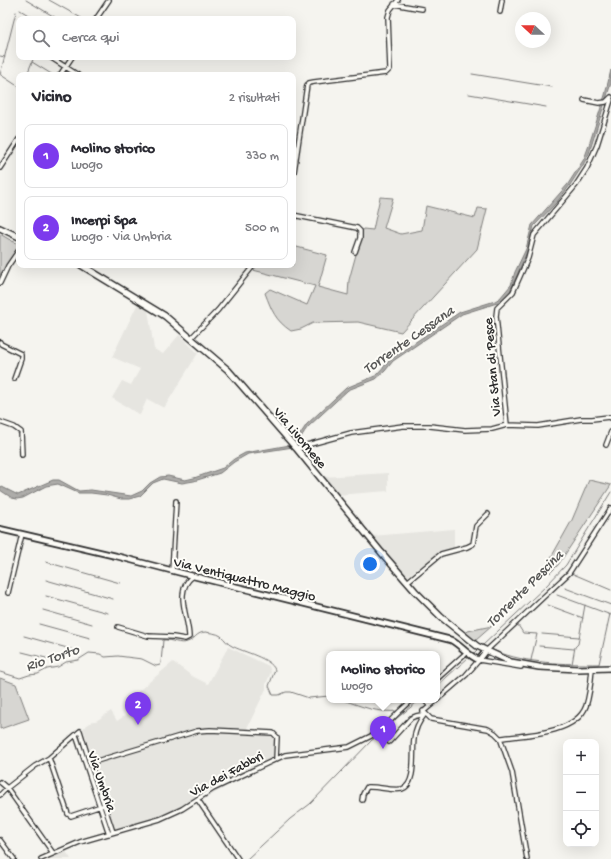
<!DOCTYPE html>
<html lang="it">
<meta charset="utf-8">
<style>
:root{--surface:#fff;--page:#f7f7f7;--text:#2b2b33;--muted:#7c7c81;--line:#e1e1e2;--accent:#7c3aed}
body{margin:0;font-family:"Gochi Hand",sans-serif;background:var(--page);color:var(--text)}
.controls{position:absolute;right:12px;bottom:12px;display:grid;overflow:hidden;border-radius:8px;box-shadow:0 4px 16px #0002}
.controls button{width:36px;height:36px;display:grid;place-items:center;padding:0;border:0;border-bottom:1px solid var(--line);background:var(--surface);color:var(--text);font:20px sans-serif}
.compass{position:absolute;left:515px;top:12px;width:36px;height:36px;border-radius:50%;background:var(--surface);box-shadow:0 4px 16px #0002;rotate:292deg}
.you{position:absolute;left:370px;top:564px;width:14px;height:14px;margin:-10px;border:3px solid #fff;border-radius:50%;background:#1a73e8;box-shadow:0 0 0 6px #1a73e833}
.badge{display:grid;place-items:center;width:26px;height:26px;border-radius:50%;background:var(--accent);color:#fff;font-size:13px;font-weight:700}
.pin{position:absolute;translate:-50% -33px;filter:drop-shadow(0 1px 2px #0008)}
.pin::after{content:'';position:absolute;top:21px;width:14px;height:12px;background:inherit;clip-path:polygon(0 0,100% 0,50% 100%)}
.popup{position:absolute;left:326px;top:651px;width:114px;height:52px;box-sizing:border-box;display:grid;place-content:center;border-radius:8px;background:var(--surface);filter:drop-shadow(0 1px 3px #0005);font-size:13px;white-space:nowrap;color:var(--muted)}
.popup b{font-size:15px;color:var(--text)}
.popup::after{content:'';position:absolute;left:50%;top:100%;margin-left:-8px;border:8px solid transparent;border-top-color:var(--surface)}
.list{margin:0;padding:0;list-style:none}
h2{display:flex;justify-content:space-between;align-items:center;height:52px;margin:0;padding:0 16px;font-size:17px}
h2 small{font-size:13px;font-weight:400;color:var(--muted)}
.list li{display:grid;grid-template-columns:26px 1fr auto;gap:12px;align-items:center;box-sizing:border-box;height:64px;margin:0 8px 8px;padding:0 8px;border:1px solid var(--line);border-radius:8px}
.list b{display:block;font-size:15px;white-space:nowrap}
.list p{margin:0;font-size:13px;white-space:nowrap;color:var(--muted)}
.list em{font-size:13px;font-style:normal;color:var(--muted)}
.icon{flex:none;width:22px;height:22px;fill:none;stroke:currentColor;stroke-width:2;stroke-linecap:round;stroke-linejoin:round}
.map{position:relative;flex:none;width:611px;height:859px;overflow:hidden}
.search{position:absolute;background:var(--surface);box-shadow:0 4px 16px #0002;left:16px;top:16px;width:280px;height:44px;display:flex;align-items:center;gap:10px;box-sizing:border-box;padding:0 14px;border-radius:8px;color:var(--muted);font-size:15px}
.panel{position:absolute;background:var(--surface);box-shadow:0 4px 16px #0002;left:16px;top:72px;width:280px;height:196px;border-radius:8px}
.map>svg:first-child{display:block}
</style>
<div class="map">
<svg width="611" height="859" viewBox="0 0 611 859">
<rect width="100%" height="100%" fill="#f5f4ef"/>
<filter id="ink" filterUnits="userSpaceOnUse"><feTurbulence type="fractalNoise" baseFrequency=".025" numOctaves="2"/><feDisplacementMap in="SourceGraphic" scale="8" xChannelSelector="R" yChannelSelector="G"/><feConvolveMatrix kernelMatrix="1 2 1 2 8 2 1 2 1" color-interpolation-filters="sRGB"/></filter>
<g filter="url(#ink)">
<path fill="#e6e5e0" d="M138 303 148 310 154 349 163 354 179 335 198 353 164 408 147 399 140 415 112 398 122 381 131 385 140 369 112 357Z
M388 473V491L337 495 323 477Z
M454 529V548L444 551 415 570 407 577 372 536Z
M228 647 269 666 271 672 266 684V689L247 728 276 731 275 761 243 777 189 808 163 819 117 834 83 728 93 721H96L111 711 117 721 135 709 129 699 173 662 192 676 208 684Z
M65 850 71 859H47Z"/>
<path fill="#d7d6d2" stroke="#81807e" d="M380 197 393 198 384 228 401 234 422 230 426 206 475 218 478 208 487 209 477 249 401 332 358 322 313 323 301 329 291 331C275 320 272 311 265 293L270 289 307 305 315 286 253 270 256 265H293V246L327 255 318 287 348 295 349 280 363 229 373 230Z
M0 234 12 241 17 243 19 246 0 275Z
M589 480 611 485 558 565 550 573 548 563 572 520Z
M492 626 475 641 465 634 468 631Z
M0 678 16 684 29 719 0 729Z"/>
<path fill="#adaca9" stroke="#797877" d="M611 70V83L589 153 583 165 570 185 557 202 534 226 527 252 509 294 505 298 497 303 462 314 393 361 385 371 376 379 348 390 309 426C302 433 300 442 293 447L248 454 234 462 220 473 194 481 182 483 163 479 153 483 140 496 129 499H121L107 495 91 493H78L58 484 46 486 23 498 17 499 12 498 0 490V486L18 495 53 480H59L79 491 91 490 131 496 142 491 150 483 160 477 168 476 185 480 194 478 223 468 234 459 245 453 290 445 295 442 307 424 346 388 375 376 392 358 460 312 495 301 500 298 511 285 515 272 526 249 532 225 568 184 584 159 588 148 605 95Z"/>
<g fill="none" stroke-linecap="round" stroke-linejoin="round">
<path stroke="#797877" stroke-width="1" d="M26 0 58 19
M49 0 83 19
M20 10 35 19
M100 10 107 0
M0 56 5 57
M46 57 63 68 58 75
M55 57 63 62
M32 62 53 75
M66 63 69 57
M28 72 34 57
M472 74 552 87
M0 75 16 12
M1 75 19 87
M469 94 546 107
M46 562 120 583
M46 580 113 599
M565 588 611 605
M557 595 611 615
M46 596 108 613
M548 605 583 618
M43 610 92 624
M519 623 571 573 611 590
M39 624 90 638
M518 625 523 633 537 634 531 660
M542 634 579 637
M24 636 78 651
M482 646 546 586 566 565 611 492
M539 646 574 649
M495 651C528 664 563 664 599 664L610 614
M22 652 54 660
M473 654 478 649
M572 664 575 647 578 644 585 605
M600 671H611
M0 672 20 678 29 675 38 674 47 669 58 667 66 662 78 660 89 653 100 654 105 657 118 656 142 659 156 666 160 665 161 663 163 640C171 639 180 645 187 642 195 640 196 632 206 632 210 633 217 633 221 636 225 639 227 644 232 646 243 652 271 658 275 670L269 686 273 695H279L286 692H291L309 698 329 696
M437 686 469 657
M343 700C364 707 376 713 399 711
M247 859 290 819 310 804 372 740 382 734 397 718 420 700"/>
<g stroke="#2b2b2b" stroke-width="6">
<path id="minor" d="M394 4 422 9
M500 12 502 0
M96 19 109 0
M50 57 78 75
M60 75 72 57
M584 100 599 103 606 102 611 97
M0 168 19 139
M293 172H294L307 85 309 83 314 82 386 73 390 69 388 17 390 10 398 0
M293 215 357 228 360 231V238L355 252
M0 283 8 266 19 250
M191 338 218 310 254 265
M0 342 1 344 21 354V359L14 379
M0 422 14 427 21 432 22 455
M507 425 496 316 497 308 513 292 528 258 534 235 576 185 587 168 597 145 611 100
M606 445 611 432
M296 448 351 433 403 426H430L465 430 492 429 507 425 538 426 581 419H592L609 417 611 418
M172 571 176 501
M407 582 441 554 467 547 473 544 476 526 488 514
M8 593 22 534
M118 627 148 636 173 637 185 639 189 637C189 617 173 591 193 576
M486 651 569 573 611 508
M437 679 467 652
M424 700 430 706
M437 700 466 675 479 660 521 667
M423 711 431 719 488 729 495 733 500 738 512 772 527 859
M423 712 437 700
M76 735 109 834
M500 738C525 735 576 734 586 706 590 694 591 681 592 669
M389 742 411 718 416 716 421 715
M49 758 68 814 71 816 101 806
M0 782 7 788 53 853
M0 795 7 788 35 766 49 758 80 731 90 763
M198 800 238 859
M362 800 363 794 367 787C378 786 391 791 402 789 417 785 412 751 414 739 415 730 419 721 425 714
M113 832 90 763 197 731 210 730 273 733 277 737 276 759
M0 840 14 859
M41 859 80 842 160 819 182 809 213 789 285 755 349 747 375 734 382 729 400 711 412 700"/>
</g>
<g stroke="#2b2b2b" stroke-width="8">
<path id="tertiary" d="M0 529 116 556 193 576 451 640C462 646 468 656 479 660L486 651"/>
</g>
<g stroke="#2b2b2b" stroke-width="8">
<path id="secondary" d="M0 228 19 237
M81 265 165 316 228 370 296 448 381 552 415 591 441 617 477 646 511 662 539 667 578 669 611 668"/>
</g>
<use href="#minor" stroke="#fdfcf7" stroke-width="3.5"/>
<use href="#tertiary" stroke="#fdfcf7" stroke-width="4.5"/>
<use href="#secondary" stroke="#fdfcf7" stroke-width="5"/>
</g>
</g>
<g text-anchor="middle" stroke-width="4" stroke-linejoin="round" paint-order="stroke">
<g font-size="14" fill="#2b2b2b" stroke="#fdfcf7">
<text transform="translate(491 367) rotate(-95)" y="5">Via Stan di Pesce</text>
<text transform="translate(301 437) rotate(50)" y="5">Via Livornese</text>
<text transform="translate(245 578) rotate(14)" y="5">Via Ventiquattro Maggio</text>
<text transform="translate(226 773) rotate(-28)" y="5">Via dei Fabbri</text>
<text transform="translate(103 781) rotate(71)" y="5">Via Umbria</text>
</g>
<g font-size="15" font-style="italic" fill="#585857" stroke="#fdfcf7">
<text transform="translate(408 339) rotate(-35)" y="5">Torrente Cessana</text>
<text transform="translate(524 588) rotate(-45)" y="5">Torrente Pescina</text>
<text transform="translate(52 657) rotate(-19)" y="5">Rio Torto</text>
</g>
</g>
</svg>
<div class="controls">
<button>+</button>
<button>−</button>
<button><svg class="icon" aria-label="locate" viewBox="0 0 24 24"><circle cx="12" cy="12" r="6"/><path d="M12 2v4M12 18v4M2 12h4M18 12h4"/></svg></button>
</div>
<svg class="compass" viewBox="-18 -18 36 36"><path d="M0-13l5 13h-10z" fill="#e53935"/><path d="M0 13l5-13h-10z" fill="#7c7c81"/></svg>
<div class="you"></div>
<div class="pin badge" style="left:383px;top:749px">1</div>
<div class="popup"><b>Molino storico</b>Luogo</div>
<div class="pin badge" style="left:138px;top:725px">2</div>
<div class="search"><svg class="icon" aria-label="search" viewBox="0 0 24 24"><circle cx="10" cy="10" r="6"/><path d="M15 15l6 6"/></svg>Cerca qui</div>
<section class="panel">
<h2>Vicino<small>2 risultati</small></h2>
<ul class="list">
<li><span class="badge">1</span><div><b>Molino storico</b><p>Luogo</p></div><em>330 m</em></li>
<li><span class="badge">2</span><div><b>Incerpi Spa</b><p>Luogo · Via Umbria</p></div><em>500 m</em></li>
</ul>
</section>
</div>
